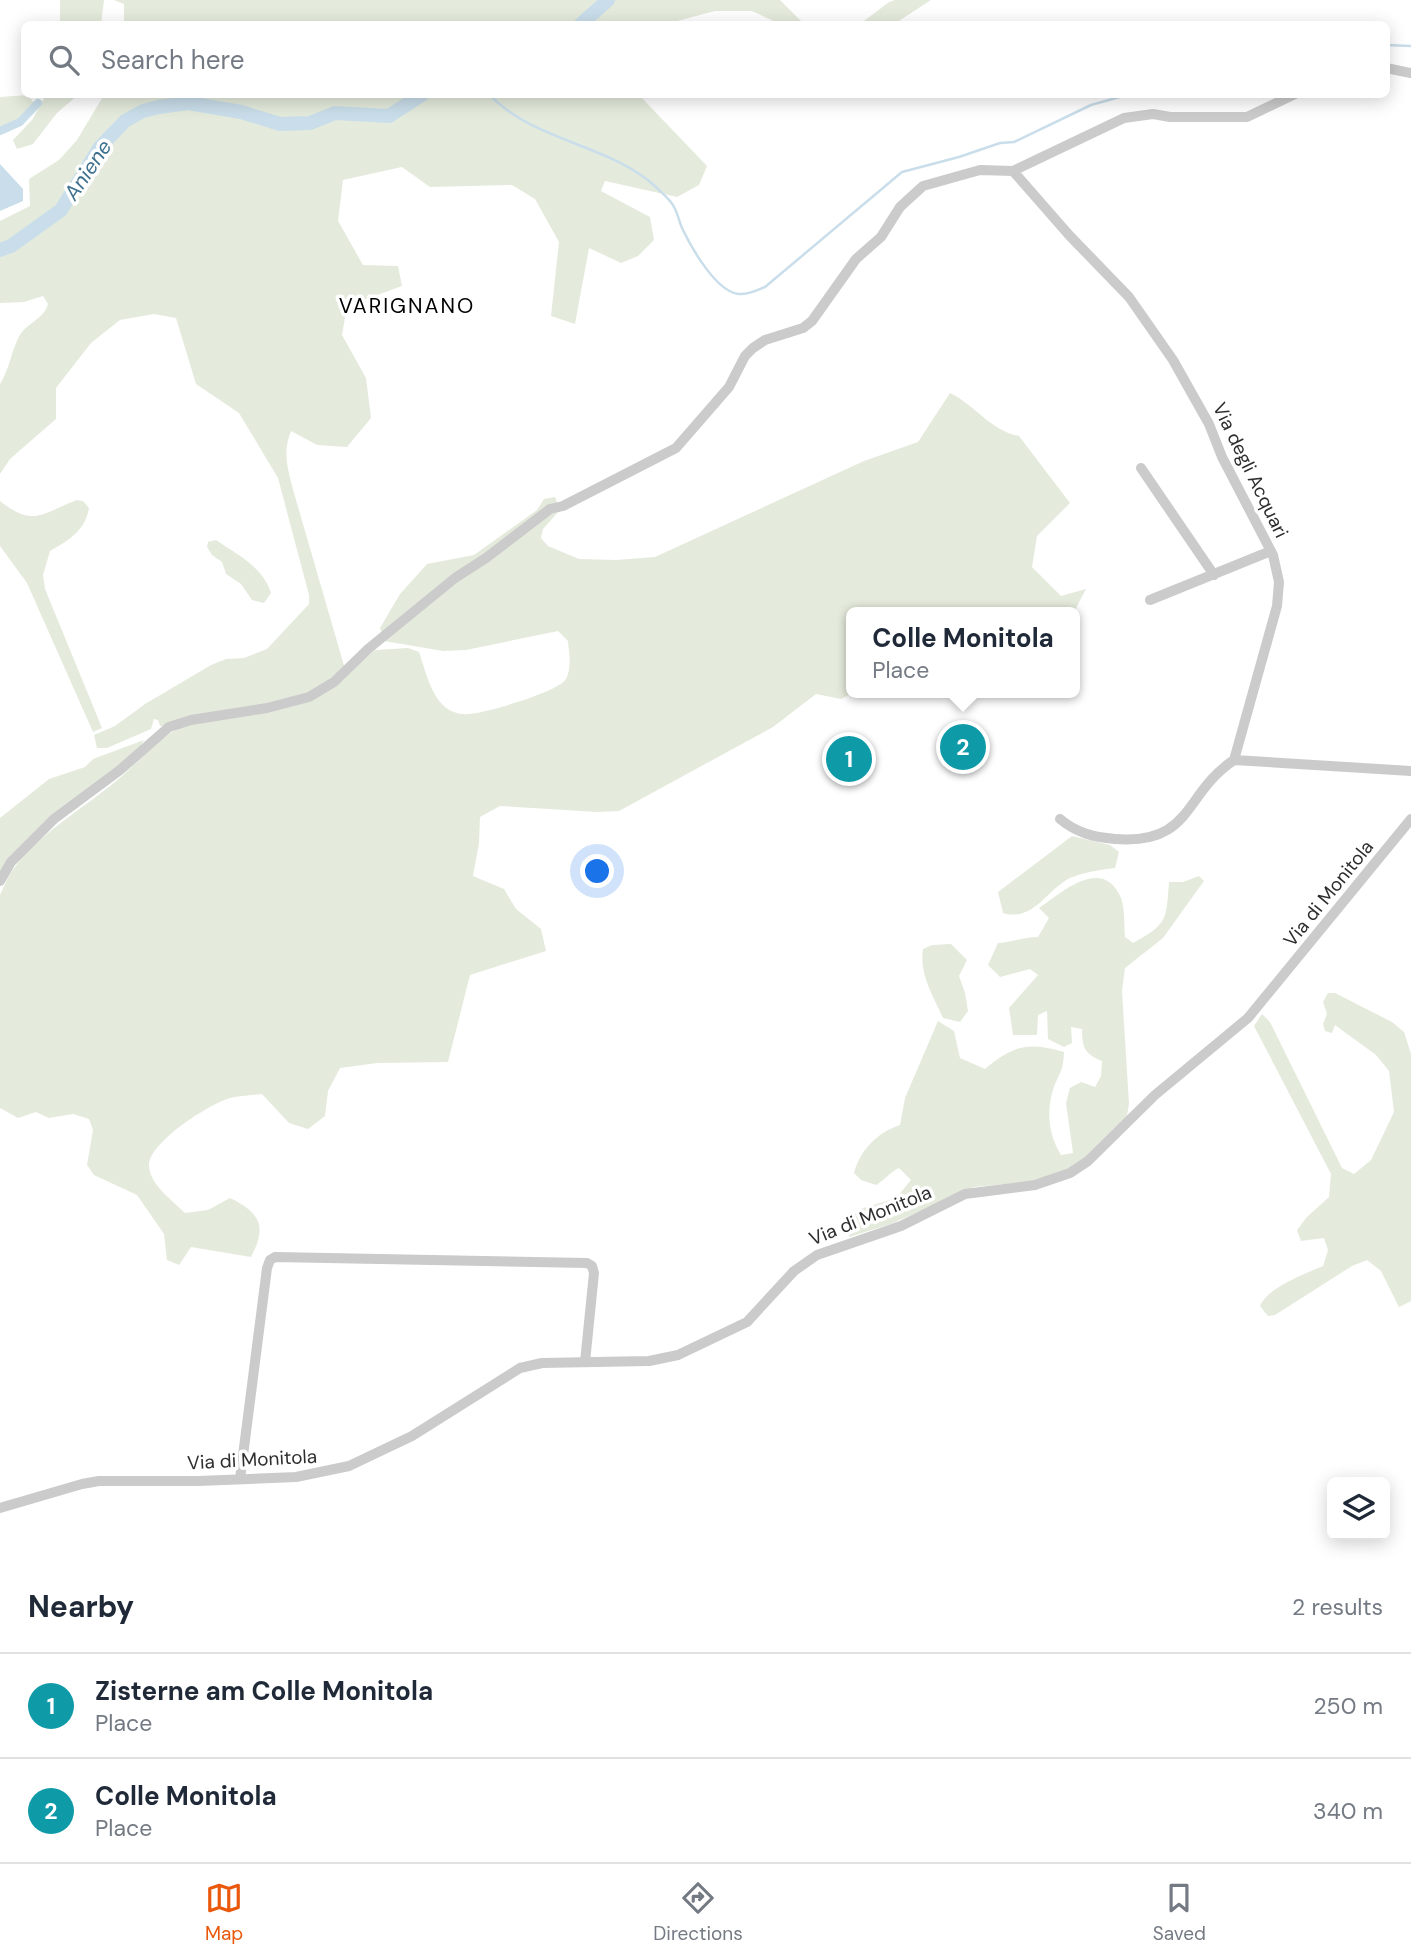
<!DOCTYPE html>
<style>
:root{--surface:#fff;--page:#f2f2f3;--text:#1f2937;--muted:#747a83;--line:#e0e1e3;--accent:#ea580c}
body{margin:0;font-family:"DM Sans",sans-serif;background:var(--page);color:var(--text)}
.controls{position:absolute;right:21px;bottom:21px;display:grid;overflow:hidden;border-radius:10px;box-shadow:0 4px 18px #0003}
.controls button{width:63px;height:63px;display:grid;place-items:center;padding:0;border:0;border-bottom:2px solid var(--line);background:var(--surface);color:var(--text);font:35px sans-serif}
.you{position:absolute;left:598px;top:872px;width:24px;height:24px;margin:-18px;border:5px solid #fff;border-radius:50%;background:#1a73e8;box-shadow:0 0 0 10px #1a73e833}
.badge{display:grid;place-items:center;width:46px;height:46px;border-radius:50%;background:var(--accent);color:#fff;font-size:23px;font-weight:700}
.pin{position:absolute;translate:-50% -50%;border:4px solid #fff;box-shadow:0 2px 7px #0006}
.popup{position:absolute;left:846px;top:607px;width:234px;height:91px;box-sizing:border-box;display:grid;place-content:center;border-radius:10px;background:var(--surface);filter:drop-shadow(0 2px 5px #0005);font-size:23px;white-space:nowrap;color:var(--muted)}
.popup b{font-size:26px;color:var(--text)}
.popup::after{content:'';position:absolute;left:50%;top:100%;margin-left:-14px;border:14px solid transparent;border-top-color:var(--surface)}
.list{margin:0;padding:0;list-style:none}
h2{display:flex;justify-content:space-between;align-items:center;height:91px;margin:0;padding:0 28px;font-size:30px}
h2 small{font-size:23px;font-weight:400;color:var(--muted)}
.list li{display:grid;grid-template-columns:46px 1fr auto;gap:21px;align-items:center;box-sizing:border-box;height:105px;padding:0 28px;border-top:2px solid var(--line)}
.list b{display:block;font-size:26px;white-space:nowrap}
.list p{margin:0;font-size:23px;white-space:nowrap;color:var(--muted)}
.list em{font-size:23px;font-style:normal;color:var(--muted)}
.icon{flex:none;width:38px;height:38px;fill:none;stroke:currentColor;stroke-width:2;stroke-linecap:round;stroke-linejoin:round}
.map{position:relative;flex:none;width:1411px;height:1561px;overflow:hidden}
.search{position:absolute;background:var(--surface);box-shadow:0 4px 18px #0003;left:21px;right:21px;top:21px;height:77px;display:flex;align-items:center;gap:18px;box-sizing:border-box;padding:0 24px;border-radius:10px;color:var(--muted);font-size:26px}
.sheet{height:301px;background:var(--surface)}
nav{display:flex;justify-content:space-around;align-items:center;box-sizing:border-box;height:98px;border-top:2px solid var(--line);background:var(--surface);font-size:19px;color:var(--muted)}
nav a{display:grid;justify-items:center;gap:4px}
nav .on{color:var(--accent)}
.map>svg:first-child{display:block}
</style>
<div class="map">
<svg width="1411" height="1561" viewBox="0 0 1411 1561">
<rect width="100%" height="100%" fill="#fff"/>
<path fill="#e4ebdc" d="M60 0H104L101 24H60Z
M114 0H780L804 24H780L752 11H715L666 24H124V4Z
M895 0H931L894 24H860L889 2Z
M28 95 34 103 17 120 0 128V97Z
M46 95H78L57 113 33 144 17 149 13 140 32 120Z
M104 95H639L707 166 699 185 677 197 605 181 601 191 650 217 654 240 638 256 621 263 589 248 575 324 551 316 559 242 535 199 512 185 430 187 402 167 343 180 338 221 363 265 398 266 402 286 347 306 342 335 366 378 371 418 347 447 317 445 291 431C282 453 288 470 294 493L345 669 308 694 165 726H160L158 720 154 719 151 729 107 748H97L94 735 115 726 145 704 211 665 226 659 244 658 267 649 309 604V595L278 478 239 413 196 384 176 318 154 314 120 320 91 343 56 388V419L10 459 0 474V384C10 369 13 343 22 332 30 322 44 318 48 304L43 296 24 302 0 303V221L30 206 29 179 59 160 77 140Z
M950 393C975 405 991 431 1019 436L1070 503 1037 536 1032 567 1061 596 1086 589 1074 612H851L852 693 841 699 816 694 773 727 619 811 597 812 500 806 480 817 479 843 473 876 504 889 516 909 541 929 546 951 470 975 448 1062 377 1063 340 1068 328 1091 325 1116 308 1129 289 1123 262 1094C252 1095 240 1096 230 1098 209 1104 148 1143 149 1166 150 1185 173 1201 185 1213L208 1210 230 1198C261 1213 267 1227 251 1257L191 1247 179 1265 167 1260 164 1234 137 1195 94 1175 87 1165 93 1130 89 1119 73 1114 49 1118 36 1112 18 1118 0 1108V895C4 887 7 878 12 871 37 834 89 805 122 776 142 758 159 738 184 725L313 699 375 650 408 648 419 652C425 669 430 693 444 706 450 712 461 715 469 714 486 713 558 692 566 679 572 667 569 653 568 641L558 631 466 650 443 651 384 641 380 628 400 594 427 564 474 555 537 510 544 499 555 497 560 510 543 529 541 538 548 546 579 559 616 560 655 557 864 461 918 442Z
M77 500 83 501 89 508C85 531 69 540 50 551L43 575 45 589 102 728 93 732 27 583 0 546V501C34 528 42 513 77 500Z
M216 540C238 555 263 567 271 593L264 603 252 600 241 584 226 574 222 562 212 555 207 547 208 542Z
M144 740 137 752 0 873V818L49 779 85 767 93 759Z
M1072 836 1110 845 1119 852 1115 868C1100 870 1084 872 1070 878 1046 890 1034 922 1003 913L998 892Z
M1199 876 1204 881 1163 938 1125 968 1122 991 1129 1104 1126 1121 1086 1159 1069 1171 1037 1181 974 1187 891 1224 849 1237V1227L857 1210 896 1198 911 1180 899 1168C890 1172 885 1180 876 1185L861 1180 854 1173C860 1150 878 1132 900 1125L905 1098 938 1021 954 1031 960 1058 985 1069C1013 1045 1028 1042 1064 1052 1063 1074 1059 1072 1053 1090 1046 1113 1049 1135 1061 1155L1073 1153 1066 1103 1070 1088 1081 1082 1095 1087 1101 1076 1102 1061C1085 1054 1082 1048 1082 1029L1071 1027 1072 1043 1064 1047 1048 1039 1047 1011 1038 1015 1037 1035H1013L1009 1008 1038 975 1030 969 1000 977 988 965 998 943C1012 942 1024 937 1038 937L1049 918 1039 908C1062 892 1103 855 1121 898 1125 909 1124 925 1125 937L1133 943C1168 924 1166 920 1169 882H1183Z
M951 944 967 960 959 976 965 993 968 1011 960 1022 943 1018C933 996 919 974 923 949L932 945Z
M1328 993H1335L1392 1022 1404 1032 1411 1054V1301L1399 1307 1381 1271 1367 1260 1352 1266 1275 1315 1268 1316 1260 1306C1268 1287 1305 1274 1323 1266L1328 1250 1324 1238 1301 1241 1297 1230 1307 1217 1329 1197 1331 1174 1254 1026 1262 1014 1270 1022 1342 1168 1354 1174 1371 1160 1394 1112 1389 1071 1376 1055 1335 1025 1332 1033 1325 1031 1323 1024 1327 1014 1323 1002Z"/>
<path fill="#c9deea" d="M0 164 23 189V201L0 211Z"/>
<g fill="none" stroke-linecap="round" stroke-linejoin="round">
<path stroke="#c9deea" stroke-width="2.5" d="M1386 45 1411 46
M489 94C533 142 611 144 657 188 662 193 671 200 674 207 678 214 679 221 682 228 691 247 716 292 739 294 748 295 757 290 765 287L902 172 959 157 1000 143 1014 142 1091 105 1130 94"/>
<path stroke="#c9deea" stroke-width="8" d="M0 131 20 122 38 103"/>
<path stroke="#c9deea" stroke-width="14" d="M581 24 608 0
M0 250 11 246 61 210 100 147 125 121 143 111 159 107 188 103 241 112 280 124 310 123 335 113 389 116 423 94"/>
<path stroke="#cbcbcb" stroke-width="10" d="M1386 68 1411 73
M1013 171 1069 235 1129 297 1173 360 1209 424 1222 457 1273 555 1279 582 1277 606 1234 760
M1141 468 1214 575
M1150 600 1271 551
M1060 819C1077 833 1093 837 1115 839 1193 845 1183 794 1234 760L1411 771
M0 881 11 862 54 819 120 770 169 727 191 720 267 708 309 697 334 682 368 649 455 578 486 558 550 509 563 506 676 448 729 387 745 356 753 348 765 340 803 328 812 321 856 259 881 237 900 207 923 186 980 170 1013 171 1124 118 1153 114 1170 117H1247L1295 94
M240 1479 267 1268 270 1260 275 1257 587 1263 592 1266 594 1273 585 1362
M0 1508 82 1484 99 1481H198L296 1477 349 1466 412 1436 520 1368 542 1363 649 1361 678 1355 747 1322 794 1271 817 1255 901 1226 965 1194 1035 1185 1070 1173 1088 1161 1155 1095 1248 1018 1411 819"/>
</g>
<g text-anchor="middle" stroke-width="7" stroke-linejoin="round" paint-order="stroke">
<g font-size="19" fill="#2e2e2e" stroke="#fff">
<text transform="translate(1251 470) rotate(64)" y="7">Via degli Acquari</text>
<text transform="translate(1328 893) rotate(-51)" y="7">Via di Monitola</text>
<text transform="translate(870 1215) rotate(-22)" y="7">Via di Monitola</text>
<text transform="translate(252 1459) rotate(-3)" y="7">Via di Monitola</text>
</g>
<g font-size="21" font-style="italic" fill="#3e718d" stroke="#fff">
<text transform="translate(88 170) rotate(-56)" y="7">Aniene</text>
</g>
<g font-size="21" letter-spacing="2" fill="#000" stroke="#fff">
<text x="407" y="313">VARIGNANO</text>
</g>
</g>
</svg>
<div class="controls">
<button><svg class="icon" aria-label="layers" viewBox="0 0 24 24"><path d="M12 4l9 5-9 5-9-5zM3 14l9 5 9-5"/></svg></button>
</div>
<div class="you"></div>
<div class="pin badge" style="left:849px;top:759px;background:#0f9aa8">1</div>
<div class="pin badge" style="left:963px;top:747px;background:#0f9aa8">2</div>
<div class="popup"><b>Colle Monitola</b>Place</div>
<div class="search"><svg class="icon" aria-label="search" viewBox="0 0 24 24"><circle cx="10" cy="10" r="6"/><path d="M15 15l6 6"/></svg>Search here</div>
</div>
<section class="sheet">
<h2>Nearby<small>2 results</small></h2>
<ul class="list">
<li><span class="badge" style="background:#0f9aa8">1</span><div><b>Zisterne am Colle Monitola</b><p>Place</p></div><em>250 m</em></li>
<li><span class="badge" style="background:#0f9aa8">2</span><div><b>Colle Monitola</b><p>Place</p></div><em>340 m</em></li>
</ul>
</section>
<nav>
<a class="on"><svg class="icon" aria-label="map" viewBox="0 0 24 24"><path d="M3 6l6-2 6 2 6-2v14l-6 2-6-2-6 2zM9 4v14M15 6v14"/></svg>Map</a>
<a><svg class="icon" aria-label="directions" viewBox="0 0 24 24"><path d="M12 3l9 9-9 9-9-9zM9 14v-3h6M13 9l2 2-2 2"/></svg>Directions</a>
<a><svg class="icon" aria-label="saved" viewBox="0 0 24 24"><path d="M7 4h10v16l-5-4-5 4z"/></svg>Saved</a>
</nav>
